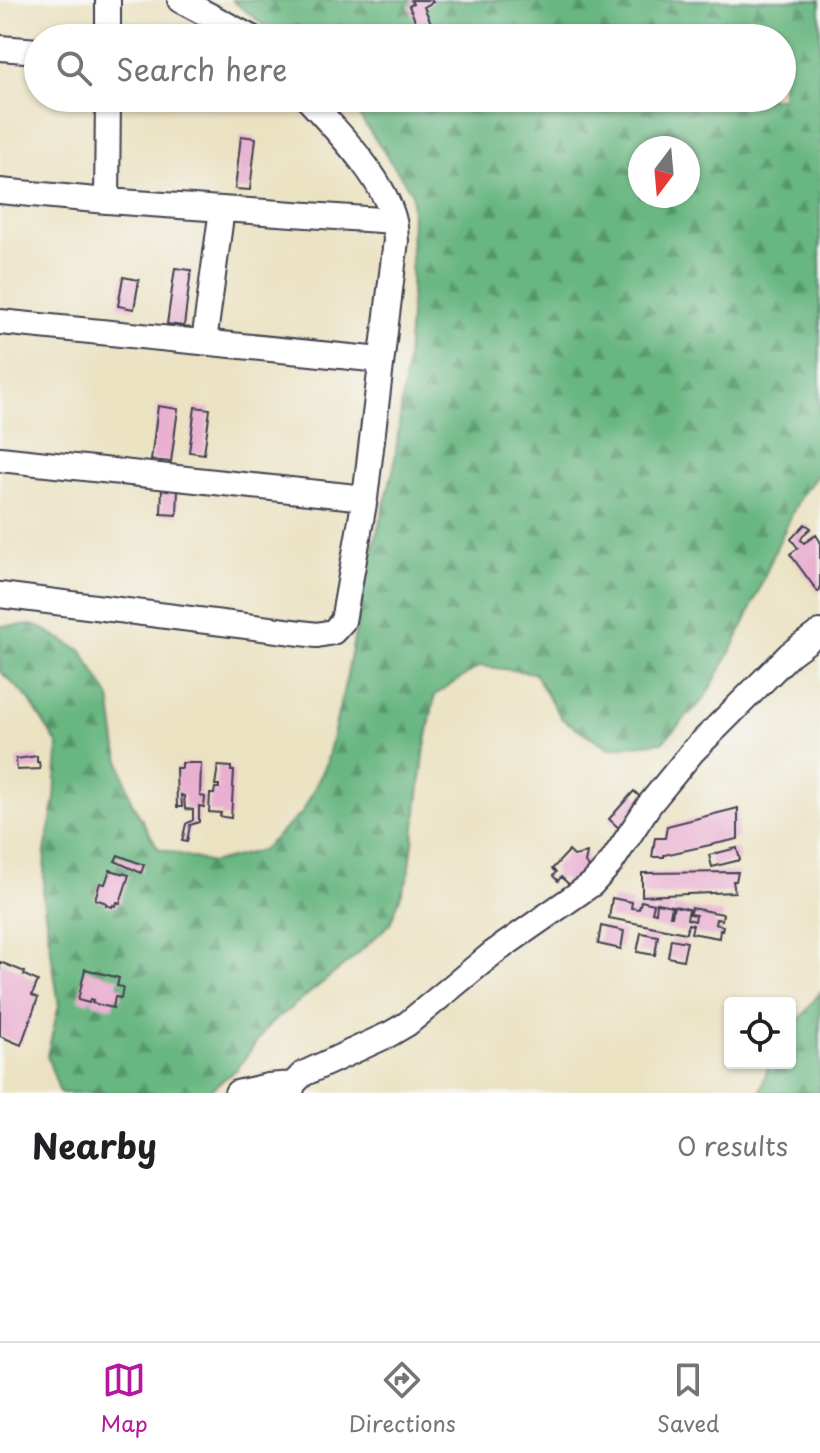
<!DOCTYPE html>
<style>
:root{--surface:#fff;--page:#f6f6f6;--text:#202124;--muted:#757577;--line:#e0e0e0;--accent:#b5179e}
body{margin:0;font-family:"Playpen Sans",sans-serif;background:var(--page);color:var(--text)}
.controls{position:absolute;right:24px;bottom:24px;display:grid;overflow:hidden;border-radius:8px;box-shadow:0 2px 6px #0004}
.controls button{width:72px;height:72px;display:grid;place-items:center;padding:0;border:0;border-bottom:2px solid var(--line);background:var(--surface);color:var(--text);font:40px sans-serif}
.compass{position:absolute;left:628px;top:136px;width:72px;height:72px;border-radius:50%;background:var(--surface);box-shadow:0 2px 6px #0004;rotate:196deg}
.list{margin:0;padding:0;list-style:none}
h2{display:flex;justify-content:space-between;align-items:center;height:104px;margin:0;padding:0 32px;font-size:34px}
h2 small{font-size:26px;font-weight:400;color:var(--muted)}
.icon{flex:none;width:44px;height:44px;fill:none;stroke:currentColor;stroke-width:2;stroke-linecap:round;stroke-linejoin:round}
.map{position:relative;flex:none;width:820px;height:1093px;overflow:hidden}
.search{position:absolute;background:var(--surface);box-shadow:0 2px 6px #0004;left:24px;right:24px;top:24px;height:88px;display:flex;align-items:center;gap:20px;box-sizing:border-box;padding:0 28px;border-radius:44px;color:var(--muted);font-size:30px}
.sheet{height:248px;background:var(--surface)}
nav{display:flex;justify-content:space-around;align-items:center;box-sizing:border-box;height:112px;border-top:2px solid var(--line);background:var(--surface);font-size:22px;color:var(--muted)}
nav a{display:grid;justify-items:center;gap:4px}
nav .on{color:var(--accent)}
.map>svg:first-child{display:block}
</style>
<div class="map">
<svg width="820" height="1093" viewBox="0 0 820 1093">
<defs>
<pattern id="forest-firs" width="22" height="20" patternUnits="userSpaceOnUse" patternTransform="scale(2)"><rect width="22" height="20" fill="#67b680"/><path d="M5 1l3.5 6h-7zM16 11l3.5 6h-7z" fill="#54946a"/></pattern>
</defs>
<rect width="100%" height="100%" fill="#f6f6f2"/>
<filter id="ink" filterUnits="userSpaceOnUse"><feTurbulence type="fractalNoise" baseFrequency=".0125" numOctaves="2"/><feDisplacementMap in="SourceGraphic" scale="16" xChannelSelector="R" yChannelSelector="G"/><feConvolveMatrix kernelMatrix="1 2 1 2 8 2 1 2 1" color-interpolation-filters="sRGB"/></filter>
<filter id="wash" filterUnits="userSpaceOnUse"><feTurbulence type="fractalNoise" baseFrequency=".006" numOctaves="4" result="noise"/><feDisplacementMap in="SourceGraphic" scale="32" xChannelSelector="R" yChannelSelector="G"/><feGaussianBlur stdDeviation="1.8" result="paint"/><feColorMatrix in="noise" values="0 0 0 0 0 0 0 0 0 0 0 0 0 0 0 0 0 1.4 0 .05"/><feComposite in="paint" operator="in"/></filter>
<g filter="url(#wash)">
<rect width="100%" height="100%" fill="#ebe2c2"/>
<path fill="url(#forest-firs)" stroke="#446c5e" stroke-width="2" fill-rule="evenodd" d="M232 0H820V472L800 497 777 546 756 597 733 647 704 699 662 742 609 748 562 719 534 673 480 666 435 695 425 747 409 874 390 924 351 960 268 1026 237 1069 206 1093H60L47 1056 59 1005 43 899 45 852 55 799 58 745 28 698 0 671V626L36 625 82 651 110 698 117 750 131 801 158 848 211 863 262 850 302 813 326 765 347 675 367 571 394 467 407 359 411 300 412 193 351 104 344 98H782V38H280ZM640 148H688V196H640Z
M820 992V1093H760L769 1063H790V1033Z"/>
<g id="blocks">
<path fill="#e9b0d1" d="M411 0H431L433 2 424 7 432 25 424 29 429 38H402L419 30 409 6 413 4Z
M241 136 256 138 250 190 235 189Z
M175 268 191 270 184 326 167 324Z
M123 277 139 280 134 309 118 306Z
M158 406 178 409 171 462 151 460Z
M195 407 210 409 204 454 189 452Z
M162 488 178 489 177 515 161 514Z
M805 524 811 528 803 535 801 540 804 543 816 535 820 541V591L818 592 790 554 798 548 791 539Z
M37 756V762H39L40 769 17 770 16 759Z
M182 763H201L200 796 205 797 204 807 199 806V822L190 825 187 842 182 841 186 824 193 820V810L185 809 184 796 181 795 182 807H177L176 768H182Z
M218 766 231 767V771H234L231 818 224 817 220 816 221 813 209 812 210 794H214L215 788H219V785H215Z
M634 791 643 800 622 831 609 819Z
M738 808V839L664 855V857H652L655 838H665L667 826Z
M737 848 740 860 712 867 709 855Z
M569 851 574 856 587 853 585 863 591 869 573 888 561 877 558 881 553 876 556 872 552 869Z
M118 855 144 865 141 873 115 861Z
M110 870 129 875 120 903 117 902 116 906 113 905 112 907 106 905 107 903 95 899 100 883 105 884Z
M738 872 736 881H733L735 892 642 896V873Z
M612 898 632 902 631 908 639 909 641 901 654 904 652 912 656 913 657 903 672 906 670 916H672L674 906 689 909 687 919 695 921 696 915 690 914 691 908 723 914 722 920 716 919 715 924 723 926 722 931 720 930 719 938 691 933 693 925 688 924 686 933 609 918Z
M601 926 624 931 621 949 598 944Z
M641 933 658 936 655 955 637 952Z
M671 939 687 942 683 960 668 957Z
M0 962 25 972 24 975 38 981 32 995 38 998 21 1045 0 1036Z
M85 969 119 978 117 986 123 987 121 998 115 997 113 1008 92 1003 93 1000 90 999 89 1003 78 1000Z"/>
</g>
</g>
<g filter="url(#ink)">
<use href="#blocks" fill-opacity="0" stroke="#403f4f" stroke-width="2"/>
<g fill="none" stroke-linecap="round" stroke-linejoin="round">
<g stroke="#403f4f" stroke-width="28">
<path id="minor" d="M180 0 252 38
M108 38V0
M0 48 38 51
M0 191 107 201 394 221
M107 201 108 98
M0 322 381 360
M204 342 222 209
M0 459 365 498
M0 595 317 635 333 632 343 621 365 498 396 240C395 234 396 227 394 221 384 178 336 130 307 98
M237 1093 268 1086 293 1084
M291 1093 293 1084 303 1074 390 1034 407 1024 493 953 592 884 611 863 649 805 693 751 790 654 820 632"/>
</g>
<use href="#minor" stroke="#fff" stroke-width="24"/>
</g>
</g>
</svg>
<div class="controls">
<button><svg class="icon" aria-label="locate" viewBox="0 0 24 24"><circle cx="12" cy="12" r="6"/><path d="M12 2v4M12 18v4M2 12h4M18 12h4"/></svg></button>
</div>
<svg class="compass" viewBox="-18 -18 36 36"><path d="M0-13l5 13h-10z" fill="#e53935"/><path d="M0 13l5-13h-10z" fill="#757577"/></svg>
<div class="search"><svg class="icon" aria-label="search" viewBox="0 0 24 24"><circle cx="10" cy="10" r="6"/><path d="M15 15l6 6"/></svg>Search here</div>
</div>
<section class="sheet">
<h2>Nearby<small>0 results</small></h2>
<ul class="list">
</ul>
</section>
<nav>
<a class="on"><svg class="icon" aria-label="map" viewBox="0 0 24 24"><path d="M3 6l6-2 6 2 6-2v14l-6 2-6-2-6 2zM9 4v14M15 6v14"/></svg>Map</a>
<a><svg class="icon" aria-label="directions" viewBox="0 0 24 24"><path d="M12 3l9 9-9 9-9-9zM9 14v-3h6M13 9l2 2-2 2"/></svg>Directions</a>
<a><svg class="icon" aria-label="saved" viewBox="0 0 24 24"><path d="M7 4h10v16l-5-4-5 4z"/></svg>Saved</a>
</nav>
